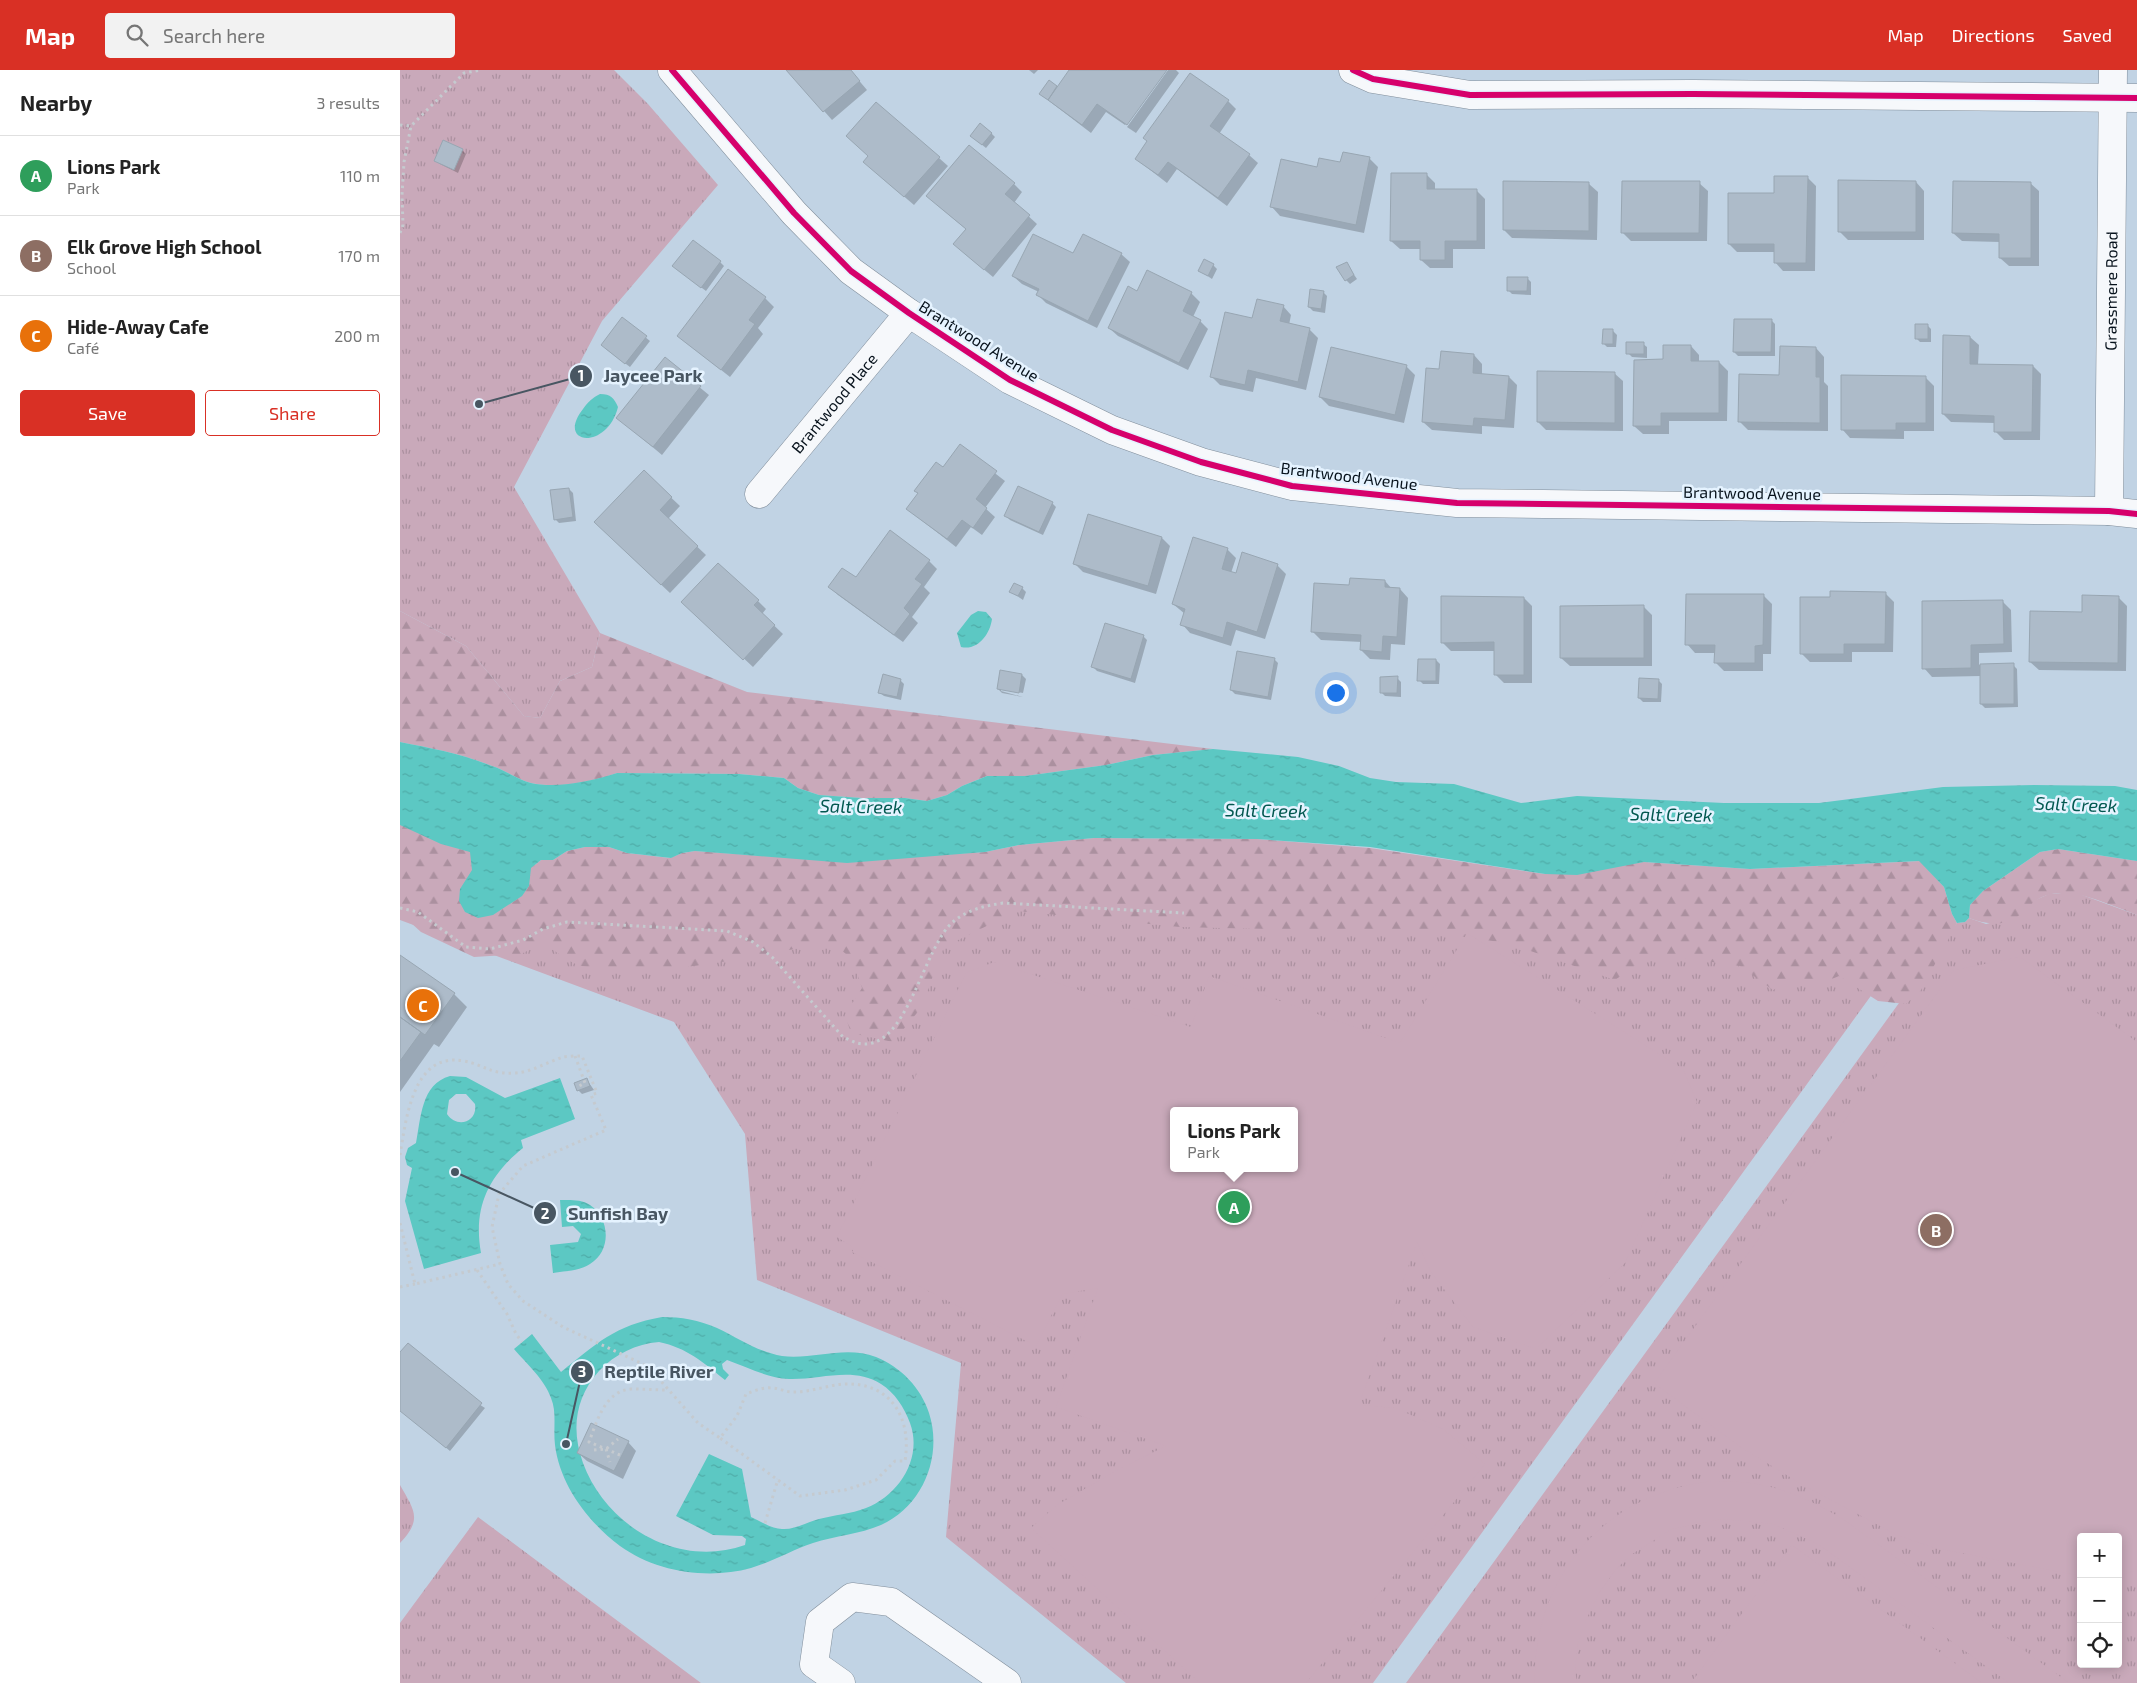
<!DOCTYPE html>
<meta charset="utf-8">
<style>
:root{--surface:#fff;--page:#f2f2f2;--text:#222;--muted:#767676;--line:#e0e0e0;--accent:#d93025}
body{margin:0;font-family:"Exo 2",sans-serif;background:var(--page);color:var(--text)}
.controls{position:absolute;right:15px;bottom:15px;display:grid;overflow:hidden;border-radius:5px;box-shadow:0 2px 12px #0003}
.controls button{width:45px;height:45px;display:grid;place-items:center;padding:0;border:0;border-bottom:1px solid var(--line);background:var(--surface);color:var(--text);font:25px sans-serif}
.you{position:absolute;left:935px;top:622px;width:18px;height:18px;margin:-12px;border:4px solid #fff;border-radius:50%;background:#1a73e8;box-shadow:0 0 0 8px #1a73e833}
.badge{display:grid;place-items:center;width:32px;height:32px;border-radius:50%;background:var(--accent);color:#fff;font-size:16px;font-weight:700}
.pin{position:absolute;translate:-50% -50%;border:2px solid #fff;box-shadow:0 1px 5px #0006}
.popup{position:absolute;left:770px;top:1037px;width:128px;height:65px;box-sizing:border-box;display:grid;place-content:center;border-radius:5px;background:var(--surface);filter:drop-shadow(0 1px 4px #0005);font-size:16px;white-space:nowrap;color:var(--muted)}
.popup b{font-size:19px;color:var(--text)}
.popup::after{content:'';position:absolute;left:50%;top:100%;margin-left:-10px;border:10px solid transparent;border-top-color:var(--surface)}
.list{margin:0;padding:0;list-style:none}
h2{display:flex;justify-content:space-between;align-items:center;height:65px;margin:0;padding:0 20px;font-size:21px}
h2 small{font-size:16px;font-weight:400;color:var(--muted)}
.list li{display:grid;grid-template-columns:32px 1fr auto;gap:15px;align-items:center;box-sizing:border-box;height:80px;padding:0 20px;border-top:1px solid var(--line)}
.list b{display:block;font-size:19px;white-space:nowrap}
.list p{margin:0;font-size:16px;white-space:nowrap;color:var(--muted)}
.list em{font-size:16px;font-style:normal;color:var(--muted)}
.actions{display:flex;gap:10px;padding:15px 20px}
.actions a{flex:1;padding:11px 0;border:1px solid var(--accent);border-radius:5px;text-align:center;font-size:18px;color:var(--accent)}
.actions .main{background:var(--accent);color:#fff}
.icon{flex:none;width:28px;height:28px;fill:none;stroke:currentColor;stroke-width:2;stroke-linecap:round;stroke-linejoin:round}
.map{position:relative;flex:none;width:1737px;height:1613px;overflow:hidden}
header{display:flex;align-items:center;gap:30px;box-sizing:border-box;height:70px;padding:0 25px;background:var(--accent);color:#fff}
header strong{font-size:24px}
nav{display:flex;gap:28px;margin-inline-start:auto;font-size:18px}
.search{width:350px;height:45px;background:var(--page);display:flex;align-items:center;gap:12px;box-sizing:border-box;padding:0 18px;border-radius:5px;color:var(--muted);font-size:19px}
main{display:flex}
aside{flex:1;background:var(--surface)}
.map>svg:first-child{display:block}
</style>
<header>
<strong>Map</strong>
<div class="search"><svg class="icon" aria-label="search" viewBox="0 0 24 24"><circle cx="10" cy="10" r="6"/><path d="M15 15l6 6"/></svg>Search here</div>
<nav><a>Map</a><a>Directions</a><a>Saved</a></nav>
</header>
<main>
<aside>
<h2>Nearby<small>3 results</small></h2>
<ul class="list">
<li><span class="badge" style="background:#2e9e5b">A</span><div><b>Lions Park</b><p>Park</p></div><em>110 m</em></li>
<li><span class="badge" style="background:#8d6e63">B</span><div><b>Elk Grove High School</b><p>School</p></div><em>170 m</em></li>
<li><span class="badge" style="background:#e8710a">C</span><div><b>Hide-Away Cafe</b><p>Café</p></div><em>200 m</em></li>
</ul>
<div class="actions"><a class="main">Save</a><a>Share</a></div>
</aside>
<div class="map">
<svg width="1737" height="1613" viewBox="0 0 1737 1613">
<defs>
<pattern id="grass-tufts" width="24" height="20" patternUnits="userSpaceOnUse" patternTransform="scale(1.25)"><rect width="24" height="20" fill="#c9a9ba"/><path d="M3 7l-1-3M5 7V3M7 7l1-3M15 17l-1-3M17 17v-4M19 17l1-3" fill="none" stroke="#ab909f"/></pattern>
<pattern id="forest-firs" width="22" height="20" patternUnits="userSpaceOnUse" patternTransform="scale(1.25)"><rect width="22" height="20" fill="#c9a9ba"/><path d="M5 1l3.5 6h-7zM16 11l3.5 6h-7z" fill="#ab909f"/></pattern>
<pattern id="water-ripples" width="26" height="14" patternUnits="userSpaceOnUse" patternTransform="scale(1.25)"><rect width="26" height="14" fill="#5cc8c3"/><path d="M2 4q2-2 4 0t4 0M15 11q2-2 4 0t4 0" fill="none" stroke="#4eaba7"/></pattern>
</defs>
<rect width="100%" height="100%" fill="#c1d3e4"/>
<path fill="url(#grass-tufts)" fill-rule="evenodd" d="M0 0H214L248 34 318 115 202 251 114 417 200 563 192 597 160 611 140 648 124 646 66 576 0 541Z
M0 752 181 809 1515 865 973 1613H726L546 1467 561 1293 357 1210 345 1064 274 952 0 850ZM774 1041H894V1098H774Z
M1674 822 1737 845V1613H1006L1557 853 1565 852 1569 848 1586 854 1617 846 1631 832 1649 824ZM1681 1467H1718V1594H1681Z
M0 1415C14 1440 23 1449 0 1473Z
M78 1447 301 1613H0V1553Z"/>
<path fill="url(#forest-firs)" d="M0 541 66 576 124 646 140 648 160 611 192 597 200 563 347 622 813 679 753 685 706 695 625 706H587L562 716 547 725 527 731 505 728H462L419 725 398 718 384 708 339 704 217 703C191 712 159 719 131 713 118 710 105 700 92 696 62 684 31 678 0 672Z
M0 755 41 774 70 782 72 800 60 819 93 845 122 826 129 816 131 798 141 790H153L167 781 185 777H209L227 783 270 788 282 783 295 781 379 787 536 785 585 782 619 775 694 768 857 769 970 778 1145 804 1244 792 1350 799 1520 791 1544 817 1552 844 1557 853 1521 920 1506 934 1478 931 1439 906 1422 913 1396 909 1373 920 1340 896 1291 889 1246 888 1215 910 1107 873 1035 863 780 857 617 841 544 877 521 938 493 972 451 963 445 945 462 918 453 890 433 873C357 883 257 912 182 896 171 894 153 879 143 873L121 884 74 887 21 862 0 843Z
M1658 779 1737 791V845C1711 836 1675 817 1648 825 1631 830 1629 839 1617 847 1601 857 1585 854 1569 848L1570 835 1583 821 1640 782Z"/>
<path fill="#c9a9ba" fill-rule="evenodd" d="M1067 863 1283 999 1297 1032 1225 1193 1136 1279 1073 1257 1031 1202 1017 1172 959 1335 995 1338 1043 1359 1085 1394 906 1613H800L631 1458 657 1435 719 1399 766 1376 656 1337 698 1218 662 1224 636 1276 452 1182 454 1178 437 1167 566 903 594 892 791 957 809 906 1000 973ZM774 1041H894V1098H774Z
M1620 887 1737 972V1500L1718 1506V1467H1681V1506L1535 1478 1497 1465 1403 1415 1339 1376 1254 1313 1554 900Z
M1316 1411C1368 1411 1399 1423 1443 1449L1669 1613H1609L1418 1474 1373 1454 1322 1449 1272 1459 1229 1486 1214 1502 1199 1523 1186 1550 1178 1574 1175 1600 1177 1613H1135C1132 1505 1208 1420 1316 1411Z
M1392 1475 1582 1613H1291Z"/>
<path fill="url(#water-ripples)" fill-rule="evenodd" d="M200 324C211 324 214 328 218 337 207 381 155 375 183 339 188 332 192 328 200 324Z
M578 541 586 542 592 549C590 564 578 581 561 577L557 563 571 545Z
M0 672C31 678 62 684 92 696 105 700 118 710 131 713 157 719 192 711 217 703L339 704 384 708 398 718 419 725 462 728H505L527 731 547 725 562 716 587 706H625L706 695 753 685 813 679 898 687 939 696 970 708 996 712 1054 714 1121 733 1177 726 1324 733H1419L1543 717 1634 715 1715 716 1737 720V791L1658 779 1640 782 1583 821 1570 835 1569 848 1565 852 1557 853 1552 844 1544 817 1519 791 1350 799 1244 792 1177 805 1145 804 970 777 857 769 694 768 619 775 585 782 447 793 295 781 282 783 271 788 227 783 209 777H185L167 781 153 790H141L131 798 129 816 122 826 93 845 78 848 65 842 59 831 60 819 72 800 70 782 41 774 0 755Z
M50 1006 66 1007 105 1028 160 1008 175 1049 121 1070 123 1078C88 1106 73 1138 81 1183L24 1199 5 1131 12 1098 7 1095 5 1087 8 1078 16 1073C21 1048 21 1014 50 1006ZM56 1024H66L75 1034C78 1052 57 1059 47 1044L49 1030Z
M160 1130C170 1130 181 1129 190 1135 210 1148 212 1181 190 1194 179 1201 165 1201 153 1203L150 1175 178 1172 181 1164 173 1156 162 1157Z
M262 1247C281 1247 299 1250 317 1258 338 1268 358 1282 382 1286 413 1290 445 1275 476 1287 501 1297 521 1318 529 1343 543 1386 523 1436 481 1455 460 1464 435 1466 413 1473 392 1480 372 1492 351 1498 308 1510 256 1502 220 1476 188 1452 160 1415 155 1375 153 1359 157 1342 151 1328 145 1310 126 1293 114 1279L132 1264 161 1302C196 1274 215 1255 262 1247ZM259 1272C287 1278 303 1292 325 1310L329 1305 323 1299 322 1294 327 1290C347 1297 367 1308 389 1309 420 1310 453 1296 481 1314 495 1323 504 1337 510 1353 523 1388 499 1425 466 1438 451 1444 434 1445 419 1449 407 1452 394 1460 382 1459 372 1459 360 1451 351 1447L342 1399 309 1384 276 1446 313 1465 342 1466 346 1469 345 1475C278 1499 206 1456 183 1393 171 1360 175 1328 199 1301 215 1284 236 1274 259 1272Z"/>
<path fill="#0003" d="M388 0H450L467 20 432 50Z
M629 0H638L634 4Z
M671 0H765L725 55 706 42 691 63 640 24 657 17 658 18Z
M768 0H776L779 3 736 63 727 57Z
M828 31 836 39 819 64 849 85 858 93 827 136 777 99 767 113 736 89Z
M591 63 595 67 586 78 576 70Z
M62 80 66 84 58 103 40 94 36 91Z
M539 88 548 96 514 135 473 100Z
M969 88 978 97 964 163 880 146 872 137 918 98Z
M1026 104 1035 113V120L1077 121 1085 129V179H1053V198H1030L1021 190V179H1000L991 171Z
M1407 107 1416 116 1415 201H1383L1375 192V182H1337L1329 174 1375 124Z
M1516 112 1524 121V170H1448L1439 161Z
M1299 113 1308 121 1307 171H1231L1222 162Z
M1630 113 1639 121V196H1609L1600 188V172L1562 171 1553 163Z
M614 114 622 122 614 133 637 154 593 207 564 183 567 160 536 134Z
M1189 114 1198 122 1197 170 1112 168 1104 160Z
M721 184 730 192 697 258 646 233 638 225 639 222 622 214 613 206 674 185Z
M320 192 324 196 306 221 278 200Z
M946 193 957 209 950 214 946 210Z
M813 195 817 199 812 209 800 201Z
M748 202 791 223 800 232 793 247 800 251 808 259 788 300 718 266 709 258 738 222Z
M1127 208 1131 212V225L1112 224 1108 220Z
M923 222 927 226 925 243 913 241 909 237Z
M365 228 374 237 358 258 363 264 330 307 278 266Z
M883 236 891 245 889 255 910 260 918 268 906 320 856 308 853 322 820 315 812 307Z
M223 249 250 271 230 297 206 279Z
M1371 250 1375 254V286H1338L1334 282Z
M1527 255 1531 259V272H1520L1516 268Z
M1213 261 1217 265 1216 277H1207L1203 273Z
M1570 267 1579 275 1578 295 1633 296 1641 304 1640 370H1604L1595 361V353L1551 352 1543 344Z
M1243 274 1247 277V288L1232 287 1228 283Z
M1291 276 1299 285V292H1319L1328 301 1327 351H1269V364H1243L1234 356 1264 291Z
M1416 278 1424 287V312L1428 316V361L1348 360 1340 352 1380 306Z
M1074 285 1082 294V305L1109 307 1117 315 1114 358 1082 356V364L1032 360 1023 352 1040 300Z
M265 289 309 325 262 385 218 348Z
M1006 296 1015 305 1004 353 929 336 920 327Z
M1214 303 1223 311V361L1146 360 1138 352Z
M1526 308 1534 316V361H1504V369L1450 368 1442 359Z
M560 376 605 411 585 438 595 447 582 465 571 457 556 477 507 439 543 399Z
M244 402 280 436 268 449 306 485 270 523 204 461Z
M169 419 173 423 176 451 159 453 155 449Z
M652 433 656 437 643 465 610 450 606 446Z
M762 468 770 476 756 524 683 502 675 494Z
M827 479 836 488 831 503 837 505 877 495 886 504 865 569 836 560 831 576 790 563 782 554 785 544 773 534Z
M529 491 537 499 524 517 530 523 512 547 518 553 503 572 438 525 430 517Z
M985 511 992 519H1000L1008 528 1005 575 991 574 990 590 970 589 961 580 962 572 921 570 912 561Z
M622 518 626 522 623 530 611 522Z
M1485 523 1494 532 1493 582H1452V592H1410L1401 583 1432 529Z
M1363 525 1372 534 1371 584H1363V601H1324L1316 593V583H1295L1287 574Z
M1718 527 1727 536 1726 601 1639 600 1630 592Z
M1124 528 1132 536V613H1104L1095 604V581H1051L1042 572Z
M358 531 366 539 362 544 383 564 353 597 292 540Z
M1603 532 1611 540 1612 582 1579 583V595H1613L1617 599 1618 637 1585 638 1581 634V606L1532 607 1524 598Z
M1243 536 1252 545V596H1170L1161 588Z
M743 566 747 570 735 613 697 601 693 597Z
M874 589 878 593 871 630 835 624 831 620Z
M1036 590 1040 594 1039 614H1023L1019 610Z
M622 605 626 609 623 623 601 619V621L623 627 602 623 598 619Z
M997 608 1001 612V627L985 626 981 622Z
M500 610 504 614 501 630 484 626 480 623Z
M1258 610 1262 614 1261 632H1243L1239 628Z
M0 887 54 924 67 937 39 977 34 974 0 1022Z
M187 1010 194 1020 182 1024 178 1020Z
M0 1284 85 1338 50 1381 0 1340Z
M228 1372 236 1381 223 1409 187 1391 178 1383Z"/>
<path fill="#adbbc9" stroke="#98a6b2" d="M386 0H451L460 11 423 42Z
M669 0H767L727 55 697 34 682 55 648 30Z
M790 3 829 30 810 56 850 84 818 128 768 92 758 105 735 89 747 71 743 68Z
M649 10 657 16 648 30 639 24Z
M476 32 540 87 504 127 463 92 468 86 446 66Z
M580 53 592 63 582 75 570 66Z
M43 70 63 79 54 100 34 91Z
M569 75 615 113 605 124 630 145 584 200 553 174 566 159 526 126Z
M943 82 970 87 956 155 870 137 881 89 917 97 919 88 940 92Z
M991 103H1027V119H1077V171H1045V190H1020V171H990Z
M1374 106H1408L1406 193H1374V174H1328V123H1374Z
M1438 110 1516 111V162H1438Z
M1103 111 1189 112V161L1103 160Z
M1222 111H1300L1299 163H1221Z
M1553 111 1631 112V188H1599V164L1552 163Z
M633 164 673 183 683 164 722 183 688 251 636 225 639 219 612 206Z
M293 170 321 191 301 218 272 196Z
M804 189 814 194 808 206 798 201Z
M947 192 954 205 945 211 936 197Z
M328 199 366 227 349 250 355 254 321 300 277 266Z
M747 200 792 222 783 241 801 250 779 293 708 258 728 216 737 221Z
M1107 207H1128L1127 221H1107Z
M910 219 924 221 921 239 908 237Z
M857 229 884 235 880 251 910 258 898 312 848 300 845 315 810 307 825 242 852 248Z
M222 247 247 266 225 294 201 275Z
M1334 249H1372L1371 282H1333Z
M1515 254H1528V269H1515Z
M1203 259H1213V274H1202Z
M1543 265 1570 266V294L1633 295 1632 362H1594V346L1542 344Z
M1226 272H1244V284H1226Z
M1263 275H1291V291H1319V343H1261V356H1233L1234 290 1263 289Z
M1380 276 1416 277V307H1420V353L1338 352 1339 304 1379 305Z
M931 277 1007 295 995 345 919 327Z
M1041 281 1074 284 1073 303 1109 306 1105 350 1074 348 1073 356 1022 352 1026 298 1039 299Z
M265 287 301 316 253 377 216 348Z
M1137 301 1215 302V353L1137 352Z
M1441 305 1526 306V353H1496V360H1441Z
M560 374 597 401 576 429 587 438 573 458 562 450 547 469 506 439 518 423 514 421 536 392 543 397Z
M244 400 272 427 260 440 298 476 261 515 194 452Z
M618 416 653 432 639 462 604 446Z
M169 418 173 447 154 450 150 420Z
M688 444 762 467 748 516 673 494Z
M490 460 530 490 515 509 522 514 504 538 510 544 494 565 428 517 442 498 456 507Z
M793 467 828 478 822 499 836 503 842 482 878 494 857 562 827 552 823 568 780 555 785 539 772 534Z
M318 493 359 530 354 535 375 555 343 590 281 532Z
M950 508 985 510V517L1000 518 997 567 983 566 982 582 960 580 961 565 911 562 914 513 949 515Z
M614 513 623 517 618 526 609 522Z
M1430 521 1486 522 1485 574H1444V584H1400V527H1430Z
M1286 524H1364L1363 575 1355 576V593H1314L1315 575H1285Z
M1682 525 1719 526 1718 593 1629 592 1630 541 1682 542Z
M1041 526 1124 527V605H1094V572L1041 573Z
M1603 530 1604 574 1571 575V598L1522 599V531Z
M1244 535V588H1160V536Z
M705 553 744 565 731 609 691 597Z
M837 581 875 588 868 627 830 620Z
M1018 589H1036V611H1017Z
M1614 593V634H1580V594Z
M600 600 622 604 619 623 597 619Z
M483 604 501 609 497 627 478 623Z
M998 606 997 623H980V607Z
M1239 608 1259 609 1258 629 1238 628Z
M0 885 55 923 25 965 0 947Z
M0 947 21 962 0 991Z
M187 1008 190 1016 177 1021 174 1013Z
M8 1273 82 1333 46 1378 0 1341V1282Z
M191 1353 229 1371 214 1401 177 1383Z"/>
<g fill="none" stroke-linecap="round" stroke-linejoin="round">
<g stroke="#818e9b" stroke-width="29">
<g id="minor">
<path d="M272 0 394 143 451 201 509 243 610 310 712 360 801 392 892 416 1057 433 1709 441 1737 444"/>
<path d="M953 0 973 9 1070 25 1293 24 1737 28"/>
<path id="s1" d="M359 424 509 243"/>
<path id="s2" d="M1709 441 1713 0"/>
<path d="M441 1613 414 1594 420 1552 452 1527 491 1532 607 1613"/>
</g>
</g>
<path stroke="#c5cacf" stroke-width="3" stroke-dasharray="2.5 4" stroke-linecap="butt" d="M0 55 11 56
M0 163 3 155 2 125 4 92 11 56 64 3 81 0
M0 838 18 842 66 877 90 879 123 870 143 859 167 852 327 861 353 872 372 887 443 967C448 969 453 972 457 973 507 986 523 875 554 851 569 839 585 836 603 833L784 843
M175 986 185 1013 179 1016
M0 1085C6 1049 13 981 64 991 85 995 91 1005 116 1003 131 1002 148 992 163 987 169 986 176 986 182 986L197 1023 191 1025 206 1060 123 1096 99 1124 92 1157 100 1194 108 1214 123 1231 163 1257 243 1294 251 1300 298 1353 320 1368 337 1346 346 1324C354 1321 363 1317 372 1318 380 1318 387 1323 395 1322 411 1322 428 1315 444 1314 491 1312 512 1348 505 1391H495L476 1410 445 1420 400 1426 320 1368
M0 1153 15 1214 100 1194
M77 1200 107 1244 116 1264 122 1272
M0 1217 15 1214
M206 1379 210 1392
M194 1380 206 1379 218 1369
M220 1385 189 1372C197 1351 205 1321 231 1319 243 1319 255 1320 267 1320
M365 1453 378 1409"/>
<use href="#minor" stroke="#f6f8fb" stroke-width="28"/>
<g stroke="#e5f3ff" stroke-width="9">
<path id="cycleway" d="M272 0 394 143 451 201 509 243 610 310 712 360 801 392 892 416 1057 433 1709 441 1737 444
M953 0 973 9 1070 25 1293 24 1737 28"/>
</g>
<use href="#cycleway" stroke="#d6006c" stroke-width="6"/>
</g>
<g text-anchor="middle" stroke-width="5" stroke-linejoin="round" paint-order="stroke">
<g font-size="16" fill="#07121c" stroke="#e5f3ff">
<text dy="6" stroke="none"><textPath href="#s2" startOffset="220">Grassmere Road</textPath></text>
<text transform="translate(579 271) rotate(32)" y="6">Brantwood Avenue</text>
<text dy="6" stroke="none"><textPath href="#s1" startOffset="118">Brantwood Place</textPath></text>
<text transform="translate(949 406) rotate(7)" y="6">Brantwood Avenue</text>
<text transform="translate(1352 423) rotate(1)" y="6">Brantwood Avenue</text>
</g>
<g font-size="18" font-style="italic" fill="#025850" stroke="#e5f3ff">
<text transform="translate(1676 735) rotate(2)" y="6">Salt Creek</text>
<text transform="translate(461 737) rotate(1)" y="6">Salt Creek</text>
<text transform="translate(866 741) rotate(1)" y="6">Salt Creek</text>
<text transform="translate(1271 745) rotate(1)" y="6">Salt Creek</text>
</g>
</g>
<path fill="none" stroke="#485662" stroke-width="2" d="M79 334L181 306M55 1102L145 1143M166 1374L182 1302"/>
<g fill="#485662" stroke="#e5f3ff" stroke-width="2">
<circle cx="79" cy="334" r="5"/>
<circle cx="55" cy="1102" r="5"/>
<circle cx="166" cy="1374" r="5"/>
<circle cx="181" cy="306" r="12"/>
<circle cx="145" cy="1143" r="12"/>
<circle cx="182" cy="1302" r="12"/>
</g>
<g font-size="15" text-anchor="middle" font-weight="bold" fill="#fff">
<text x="181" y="311">1</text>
<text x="145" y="1149">2</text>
<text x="182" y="1307">3</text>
</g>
<g font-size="18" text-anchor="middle" font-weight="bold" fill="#485662" stroke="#e5f3ff" stroke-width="5" stroke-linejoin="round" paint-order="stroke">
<text x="253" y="312">Jaycee Park</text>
<text x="218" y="1150">Sunfish Bay</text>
<text x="259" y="1308">Reptile River</text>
</g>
</svg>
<div class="controls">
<button>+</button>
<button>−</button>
<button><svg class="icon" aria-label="locate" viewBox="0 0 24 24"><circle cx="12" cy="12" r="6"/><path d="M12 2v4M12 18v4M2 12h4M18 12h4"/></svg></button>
</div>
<div class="you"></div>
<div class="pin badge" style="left:834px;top:1137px;background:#2e9e5b">A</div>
<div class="popup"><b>Lions Park</b>Park</div>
<div class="pin badge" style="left:1536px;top:1160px;background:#8d6e63">B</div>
<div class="pin badge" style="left:23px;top:935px;background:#e8710a">C</div>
</div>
</main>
